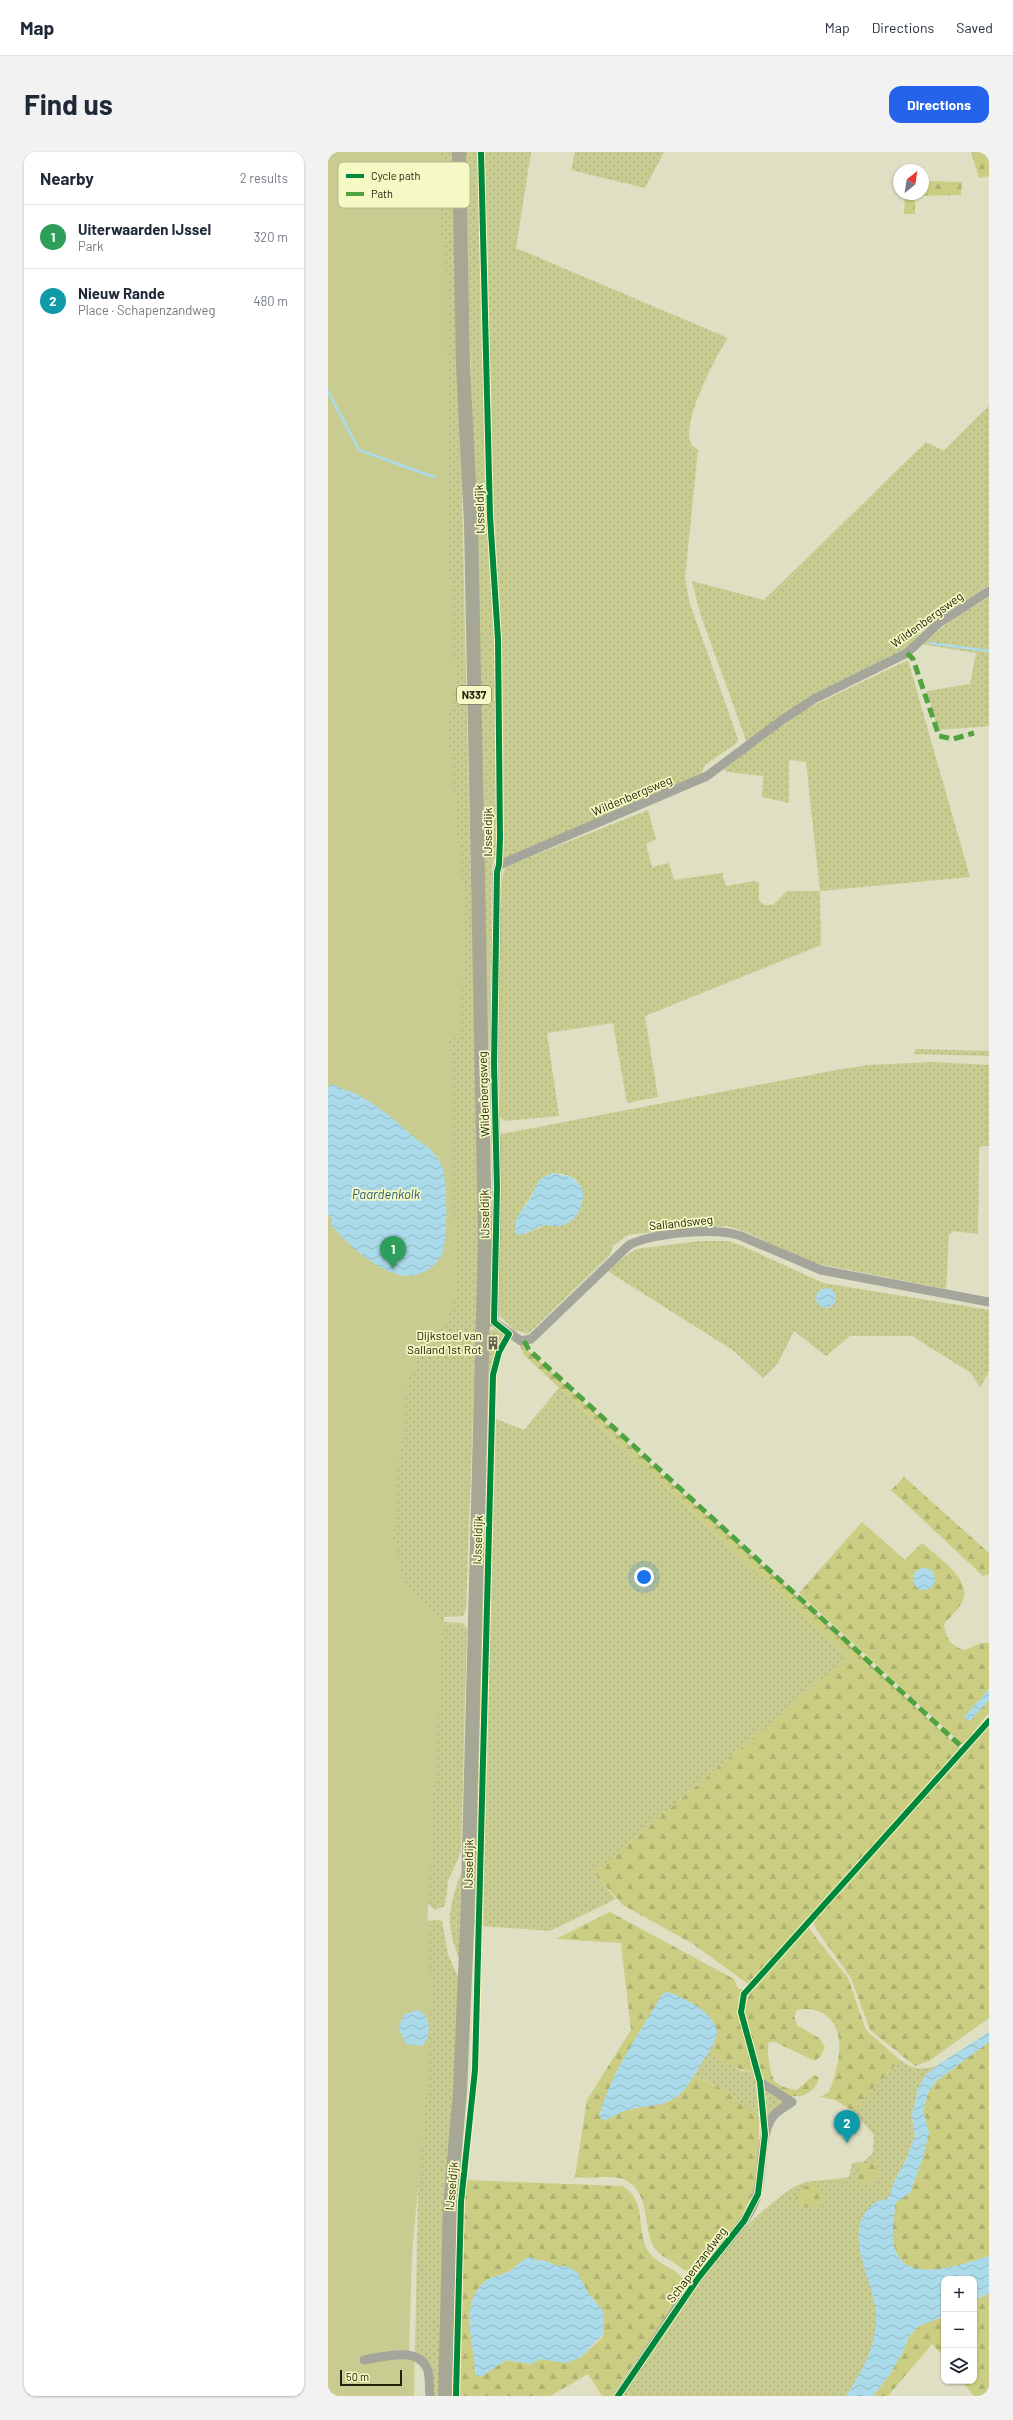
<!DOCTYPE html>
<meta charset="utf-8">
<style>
:root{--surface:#fff;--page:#f2f2f3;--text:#1f2937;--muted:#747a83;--line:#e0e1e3;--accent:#2563eb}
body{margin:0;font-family:Barlow,sans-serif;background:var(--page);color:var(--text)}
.controls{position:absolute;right:12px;bottom:12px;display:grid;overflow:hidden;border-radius:8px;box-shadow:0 1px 3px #0004}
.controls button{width:36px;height:36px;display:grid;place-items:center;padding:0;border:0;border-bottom:1px solid var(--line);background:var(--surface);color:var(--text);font:20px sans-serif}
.compass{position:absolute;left:565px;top:12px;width:36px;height:36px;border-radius:50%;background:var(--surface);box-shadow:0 1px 3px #0004;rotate:30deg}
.scale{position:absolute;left:12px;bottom:10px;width:62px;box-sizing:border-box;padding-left:4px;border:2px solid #23240f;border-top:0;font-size:11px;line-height:14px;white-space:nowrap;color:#23240f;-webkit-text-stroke:3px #f5f9c3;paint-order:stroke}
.you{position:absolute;left:316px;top:1425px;width:14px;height:14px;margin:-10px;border:3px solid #fff;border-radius:50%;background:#1a73e8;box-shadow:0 0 0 6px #1a73e833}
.badge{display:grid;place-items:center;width:26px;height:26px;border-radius:50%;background:var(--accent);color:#fff;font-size:13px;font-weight:700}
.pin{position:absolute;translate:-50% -33px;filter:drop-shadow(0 1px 2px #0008)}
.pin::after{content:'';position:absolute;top:21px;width:14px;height:12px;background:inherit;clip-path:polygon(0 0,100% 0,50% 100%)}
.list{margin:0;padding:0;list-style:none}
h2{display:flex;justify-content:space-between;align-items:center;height:52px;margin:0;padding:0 16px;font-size:17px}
h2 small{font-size:13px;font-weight:400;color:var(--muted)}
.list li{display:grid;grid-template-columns:26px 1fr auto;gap:12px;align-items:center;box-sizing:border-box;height:64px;padding:0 16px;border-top:1px solid var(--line)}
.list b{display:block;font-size:15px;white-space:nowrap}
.list p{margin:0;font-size:13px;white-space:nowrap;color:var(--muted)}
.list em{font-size:13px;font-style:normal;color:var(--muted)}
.icon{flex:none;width:22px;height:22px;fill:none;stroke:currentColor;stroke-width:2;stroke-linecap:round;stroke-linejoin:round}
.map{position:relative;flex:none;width:661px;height:2244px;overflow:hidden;border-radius:12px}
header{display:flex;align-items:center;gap:24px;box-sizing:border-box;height:56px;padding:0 20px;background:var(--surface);border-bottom:1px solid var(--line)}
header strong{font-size:19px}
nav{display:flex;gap:22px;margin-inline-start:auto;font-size:14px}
.intro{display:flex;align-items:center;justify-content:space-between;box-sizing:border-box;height:96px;padding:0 24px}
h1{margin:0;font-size:28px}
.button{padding:10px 18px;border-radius:12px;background:var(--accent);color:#fff;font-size:14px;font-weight:700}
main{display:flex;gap:24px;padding:0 24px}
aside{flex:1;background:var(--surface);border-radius:12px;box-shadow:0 1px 3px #0004}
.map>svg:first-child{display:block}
</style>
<header>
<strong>Map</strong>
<nav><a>Map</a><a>Directions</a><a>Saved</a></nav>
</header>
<div class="intro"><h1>Find us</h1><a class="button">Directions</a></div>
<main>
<aside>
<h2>Nearby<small>2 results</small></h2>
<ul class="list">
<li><span class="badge" style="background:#2e9e5b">1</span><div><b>Uiterwaarden IJssel</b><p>Park</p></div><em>320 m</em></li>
<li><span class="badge" style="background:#0f9aa8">2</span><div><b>Nieuw Rande</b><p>Place · Schapenzandweg</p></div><em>480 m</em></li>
</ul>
</aside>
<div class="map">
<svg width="661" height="2244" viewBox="0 0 661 2244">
<defs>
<pattern id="grass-dots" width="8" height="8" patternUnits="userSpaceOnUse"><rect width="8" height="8" fill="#c9cc90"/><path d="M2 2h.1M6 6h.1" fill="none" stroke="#acaf7b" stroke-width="1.8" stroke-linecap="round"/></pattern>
<pattern id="forest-firs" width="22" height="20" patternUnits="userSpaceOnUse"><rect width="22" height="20" fill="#cbce82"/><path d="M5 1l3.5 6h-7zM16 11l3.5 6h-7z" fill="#aeb16f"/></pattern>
<pattern id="water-waves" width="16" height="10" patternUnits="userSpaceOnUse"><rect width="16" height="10" fill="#abdaea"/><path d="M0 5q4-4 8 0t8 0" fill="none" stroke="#93bbc8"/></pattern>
</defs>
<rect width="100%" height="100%" fill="#dedfc3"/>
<path fill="url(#grass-dots)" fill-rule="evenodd" d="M0 0H126L143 741 153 1040 138 1457 135 1464 116 1465V1470L135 1471 139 1477 133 1700 120 1729 117 1754 107 1758 99 1751 0 1063Z
M137 0H203L188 96 400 186C387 205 355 268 362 289 363 294 367 295 370 298L357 426 361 449 410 587 409 591 377 613 373 623 180 706 166 707 164 714 161 915Z
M247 0H336L317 36 243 18Z
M661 254V433L595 477 580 497 517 529 419 591 372 461 364 429 436 448 598 290 616 299Z
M661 445V574L610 578 599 539 642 532 648 501 593 492 625 467Z
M580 508 642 725 492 739 493 793 317 864 330 945 299 951 285 871 219 881 231 964 176 969 172 964 170 849 174 728 177 715 320 658 328 687 318 692 324 715 341 711 346 728 394 721 398 734 426 729 431 731V749L437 753H445L459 739H492L478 610 461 608V651L434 645 435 624 399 620 395 616 476 558Z
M588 897 661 899V904L585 902Z
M604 910 661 913V994H654L651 997 650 1082 625 1079 621 1083 618 1137 486 1111 413 1078 399 1074 305 1082 298 1084 285 1094 282 1103 200 1182 186 1178 171 1163V985L173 982 514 917 541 913ZM224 1021C249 1022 258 1031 252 1057L197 1082 192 1060C203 1048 208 1026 224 1021Z
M372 1089H400L412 1093 495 1131 661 1158V1219L652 1236 643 1221 584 1184H522L498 1204 466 1179 450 1211 435 1226 406 1199 278 1118 308 1097ZM494 1137H500L507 1142 508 1148 503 1155 497 1156 488 1148 490 1142Z
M168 1176 177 1184 164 1218 163 1265 196 1278 231 1236 520 1505 266 1721 288 1747 222 1779 143 1773 160 1180Z
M133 1721 132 1809C117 1771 120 1758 133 1721Z
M109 1768 114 1769 120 1803 131 1827 112 2244H104L95 2208 87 2200 93 1894 99 1865 95 1769Z
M380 1900 413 1919 427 1920 431 1970C416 1947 391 1934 366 1924Z
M572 1908C586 1918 592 1918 609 1914L598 1923 591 1934 584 1963 587 1984 578 2008 566 2030 563 2043 531 2073C530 2102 542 2126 548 2154 555 2186 535 2218 518 2244H295C341 2178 379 2102 443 2052 451 2046 461 2037 470 2033 487 2026 504 2029 521 2025L524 2011 535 2010 545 2001 546 1983 525 1959Z
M437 1935 457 1950 439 1972 434 1937Z"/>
<path fill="url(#forest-firs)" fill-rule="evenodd" d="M643 0H661V24L651 26Z
M595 29 634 30 633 43 587 44V62H576L577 42H595Z
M191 1190 304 1296 483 1457 632 1597 420 1832 365 1792 295 1753 266 1721 520 1505 196 1203Z
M576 1325 661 1401V1422L655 1424 563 1338Z
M534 1370 577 1408 594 1391C608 1404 646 1428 634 1450 630 1458 622 1465 616 1472 617 1485 623 1495 637 1498L653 1491H661V1537L637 1565 642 1569 661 1548V1561L635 1593 471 1441ZM589 1418 605 1420 606 1429 586 1428Z
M661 1572V1866L601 1909 587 1914 542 1878 523 1826 488 1777 484 1768Z
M282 1760 406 1827 410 1837H416L410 1860 427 1920C408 1918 396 1910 380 1900L385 1892 308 1887 285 1929 271 1964C282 1962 294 1959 305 1957 333 1951 349 1952 366 1924L398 1939 425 1960 431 1970 430 2032 412 2067 396 2089 363 2121C356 2119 351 2114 345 2110 338 2106 330 2102 326 2095 314 2074 323 2043 299 2029 285 2021 262 2028 247 2025L259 1948 303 1878 293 1791 228 1787Z
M479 1774 520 1826 538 1878 572 1908 525 1959 507 1948 492 1945 501 1940C510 1917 521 1878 496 1862 487 1857 478 1856 469 1858L466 1864 469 1873 491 1886 497 1895 492 1905 487 1909 447 1890H441C438 1897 442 1921 446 1928 450 1935 462 1937 469 1938L486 1923 489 1924 491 1927C482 1952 452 1947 438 1929 427 1916 412 1857 418 1842 426 1826 465 1789 479 1774Z
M661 1890V2104C632 2113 571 2137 565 2088 563 2076 567 2063 567 2051L582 2041 595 2005 598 1968 595 1959 600 1941 607 1930Z
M547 2010 551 2023 539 2033H532L529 2026 533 2013Z
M137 2028 294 2034C319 2046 308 2079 320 2099 328 2113 351 2116 358 2131L351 2145 284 2244H274L260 2222 222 2244H132ZM202 2105 210 2109 214 2108 230 2114H238L254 2129 260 2141 267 2148 275 2185 252 2206 213 2207 202 2212 178 2208 154 2224H149L147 2221C147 2192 130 2149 159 2128 165 2124 175 2123 182 2119 189 2115 193 2108 202 2105Z
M484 2031 493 2039 495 2046 490 2053C480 2057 475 2057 467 2049 469 2039 474 2035 484 2031Z
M661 2141V2244H646L634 2229H646V2149Z
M616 2164V2205L604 2192 560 2244H545L562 2222 576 2198 581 2184 591 2174Z"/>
<path fill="#c9cc90" d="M0 0H112L114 84 118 120 119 349 127 533 121 563V585L135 740 136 785 132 881 122 889 125 951 123 1001 129 1132 123 1160 79 1227 74 1294 68 1320 66 1389 75 1428 115 1470 99 1774 103 1839 99 1937 84 2102 81 2201 87 2200 86 2244H0Z"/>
<path fill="url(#water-waves)" d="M5 932C14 938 23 939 32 944 53 956 69 970 87 986 93 991 100 994 104 999 108 1004 113 1011 115 1017 119 1033 120 1088 114 1102 109 1114 93 1124 80 1124 57 1123 31 1102 16 1087 11 1082 9 1078 3 1074L4 1066 0 1062V939L2 933Z
M224 1021 243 1025 254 1035C258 1051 249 1071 232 1074 226 1075 219 1072 213 1074 205 1076 196 1085 187 1082V1070L192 1060 200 1051 211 1028Z
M488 1146a10 10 0 1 1 20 0a10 10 0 1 1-20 0Z
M585 1427a11 11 0 1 1 22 0a11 11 0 1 1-22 0Z
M661 1537V1548L642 1569 636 1565Z
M339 1840C354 1844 388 1861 389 1880 389 1891 377 1905 371 1915 364 1926 359 1938 347 1946 334 1955 318 1953 303 1957 294 1959 286 1964 278 1968L274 1967 271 1964C283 1920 312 1881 334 1842Z
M90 1858C103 1864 104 1884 94 1894L78 1892 70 1875 77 1862Z
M661 1880V1890L607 1930 600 1941 595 1959 601 1981 595 2005 582 2041 567 2051C567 2063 564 2077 565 2088 571 2137 632 2113 661 2104V2141L646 2149V2127H616V2164L591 2174 581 2184 576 2198 562 2222 545 2244H518C533 2221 547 2197 548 2168 550 2132 510 2083 545 2052 550 2048 555 2049 561 2046L566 2030 578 2008 587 1984 584 1963 591 1934 598 1923 611 1912Z
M202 2105 210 2109 214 2108 230 2114H238L249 2120 260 2141 275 2159 276 2181 252 2206 237 2211 213 2207 202 2212 178 2208 154 2224H149L147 2221C147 2192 129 2151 159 2128 165 2124 175 2123 182 2119 189 2115 193 2108 202 2105Z"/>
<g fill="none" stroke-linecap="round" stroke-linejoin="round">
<path stroke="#abdaea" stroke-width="2.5" d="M0 239 31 298 106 325
M602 491 661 499"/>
<path stroke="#a5a69b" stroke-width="9" d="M160 1170H166L193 1189 203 1187 301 1093C325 1081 388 1075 413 1084L493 1118 661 1150
M166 1170 169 1035 166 913 169 720 171 713 379 624 454 568 486 547 579 501 611 471 661 439
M36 2208C55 2205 92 2193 100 2219 102 2227 101 2236 102 2244
M290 2244C317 2205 342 2164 370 2126 387 2102 410 2082 424 2056 438 2029 429 1983 446 1963 451 1958 458 1954 464 1950L432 1930"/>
<path stroke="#a6a795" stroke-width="14" d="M117 2244 122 2054 132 1939 139 1777 157 1086 143 372 135 213 131 0"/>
<path stroke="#50a33f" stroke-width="5" stroke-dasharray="10 5" stroke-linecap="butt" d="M579 501 585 507 611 584 625 587 646 581
M196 1189 201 1198 635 1596"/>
<g stroke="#f5f9c3" stroke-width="8">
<path id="cycleway" d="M128 2244 133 2050 147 1918 165 1223 171 1200 181 1182 166 1170 169 1035 166 913 169 720 171 713 172 686 170 487 162 364 153 0
M290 2244 371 2125 416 2069 430 2042 437 1983 432 1930 413 1860 416 1842 661 1569"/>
</g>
<use href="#cycleway" stroke="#00873e" stroke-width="6"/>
</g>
<defs>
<g id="building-bare" transform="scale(1.08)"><path d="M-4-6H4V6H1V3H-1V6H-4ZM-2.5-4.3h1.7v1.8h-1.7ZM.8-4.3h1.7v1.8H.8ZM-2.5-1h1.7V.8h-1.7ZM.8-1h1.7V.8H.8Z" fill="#64654e" stroke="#f5f9c3" stroke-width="2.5" paint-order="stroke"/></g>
</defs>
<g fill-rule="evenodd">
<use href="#building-bare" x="165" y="1191"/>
</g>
<g text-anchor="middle" stroke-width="3.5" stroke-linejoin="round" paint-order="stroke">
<rect fill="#f5f9c3" stroke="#626445" stroke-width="1" x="129" y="534" width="34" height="18" rx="3"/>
<g font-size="11" font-weight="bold" fill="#23240f">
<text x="146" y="547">N337</text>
</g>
<g font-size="12" fill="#23240f" stroke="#f5f9c3">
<text transform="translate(152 357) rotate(-92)" y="4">IJsseldijk</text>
<text transform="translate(599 468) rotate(-36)" y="4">Wildenbergsweg</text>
<text transform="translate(304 644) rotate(-23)" y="4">Wildenbergsweg</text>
<text transform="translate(160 680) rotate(-90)" y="4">IJsseldijk</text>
<text transform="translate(156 942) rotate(-92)" y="4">Wildenbergsweg</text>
<text transform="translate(157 1062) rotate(-91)" y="4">IJsseldijk</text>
<text transform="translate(353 1071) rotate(-6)" y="4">Sallandsweg</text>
<text transform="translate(150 1388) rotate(-88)" y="4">IJsseldijk</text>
<text transform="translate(141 1712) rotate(-89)" y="4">IJsseldijk</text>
<text transform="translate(124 2034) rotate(-85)" y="4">IJsseldijk</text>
<text transform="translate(369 2113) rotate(-53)" y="4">Schapenzandweg</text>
</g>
<g font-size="12" fill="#23240f" stroke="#f5f9c3" text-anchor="end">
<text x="154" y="1188">Dijkstoel van<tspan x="154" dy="14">Salland 1st Rot</tspan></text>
</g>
<g font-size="13" font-style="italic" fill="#2a5d75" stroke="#f5f9c3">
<text x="58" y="1047">Paardenkolk</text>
</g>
</g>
<rect x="10" y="10" width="132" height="46" rx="6" fill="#f5f9c3" stroke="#b6b98d" stroke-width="1"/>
<rect x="18" y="22" width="18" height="4" fill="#00873e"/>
<rect x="18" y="40" width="18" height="4" fill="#50a33f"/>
<g font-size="11" fill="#23240f">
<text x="43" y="28">Cycle path</text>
<text x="43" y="46">Path</text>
</g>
</svg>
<div class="controls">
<button>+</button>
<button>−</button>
<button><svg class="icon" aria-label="layers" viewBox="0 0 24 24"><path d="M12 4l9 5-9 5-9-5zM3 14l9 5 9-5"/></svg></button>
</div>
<svg class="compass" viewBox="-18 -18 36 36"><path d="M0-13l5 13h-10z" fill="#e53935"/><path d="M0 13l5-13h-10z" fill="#747a83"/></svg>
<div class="scale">50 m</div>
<div class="you"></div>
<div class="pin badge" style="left:65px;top:1117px;background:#2e9e5b">1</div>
<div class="pin badge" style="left:519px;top:1991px;background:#0f9aa8">2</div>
</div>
</main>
